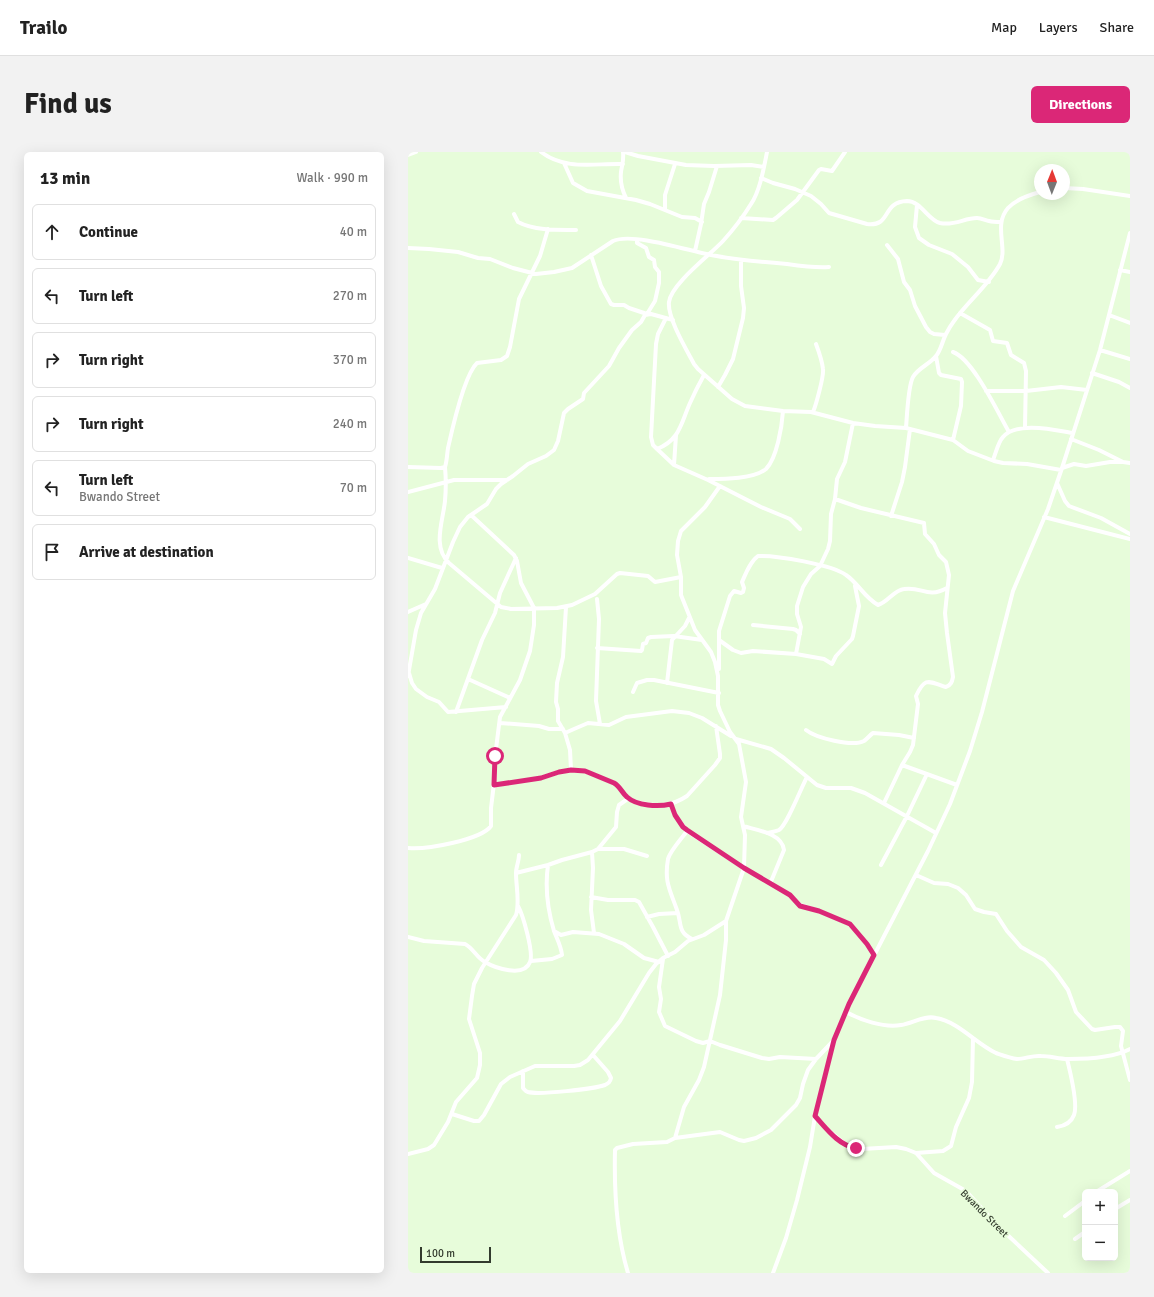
<!DOCTYPE html>
<meta charset="utf-8">
<style>
:root{--surface:#fff;--page:#f2f2f2;--text:#222;--muted:#767676;--line:#e0e0e0;--accent:#db2777}
body{margin:0;font-family:Signika,sans-serif;background:var(--page);color:var(--text)}
.controls{position:absolute;right:12px;bottom:12px;display:grid;overflow:hidden;border-radius:6px;box-shadow:0 4px 16px #0002}
.controls button{width:36px;height:36px;display:grid;place-items:center;padding:0;border:0;border-bottom:1px solid var(--line);background:var(--surface);color:var(--text);font:20px sans-serif}
.compass{position:absolute;left:626px;top:12px;width:36px;height:36px;border-radius:50%;background:var(--surface);box-shadow:0 4px 16px #0002;rotate:1deg}
.scale{position:absolute;left:12px;bottom:10px;width:71px;box-sizing:border-box;padding-left:4px;border:2px solid #333b2e;border-top:0;font-size:11px;line-height:14px;white-space:nowrap;color:#333b2e;-webkit-text-stroke:3px #e7fcda;paint-order:stroke}
.stop{position:absolute;width:12px;height:12px;margin:-9px;border:3px solid #db2777;border-radius:50%;background:#fff}
.stop.end{background:#db2777;border-color:#fff;box-shadow:0 1px 4px #0008}
.list{margin:0;padding:0;list-style:none}
h2{display:flex;justify-content:space-between;align-items:center;height:52px;margin:0;padding:0 16px;font-size:17px}
h2 small{font-size:13px;font-weight:400;color:var(--muted)}
.list li{display:grid;grid-template-columns:26px 1fr auto;gap:12px;align-items:center;box-sizing:border-box;height:56px;margin:0 8px 8px;padding:0 8px;border:1px solid var(--line);border-radius:6px}
.list b{display:block;font-size:15px;white-space:nowrap}
.list p{margin:0;font-size:13px;white-space:nowrap;color:var(--muted)}
.list em{font-size:13px;font-style:normal;color:var(--muted)}
.icon{flex:none;width:22px;height:22px;fill:none;stroke:currentColor;stroke-width:2;stroke-linecap:round;stroke-linejoin:round}
.map{position:relative;flex:none;width:722px;height:1121px;overflow:hidden;border-radius:6px}
header{display:flex;align-items:center;gap:24px;box-sizing:border-box;height:56px;padding:0 20px;background:var(--surface);border-bottom:1px solid var(--line)}
header strong{font-size:19px}
nav{display:flex;gap:22px;margin-inline-start:auto;font-size:14px}
.intro{display:flex;align-items:center;justify-content:space-between;box-sizing:border-box;height:96px;padding:0 24px}
h1{margin:0;font-size:28px}
.button{padding:10px 18px;border-radius:6px;background:var(--accent);color:#fff;font-size:14px;font-weight:700}
main{display:flex;gap:24px;padding:0 24px}
aside{flex:1;background:var(--surface);border-radius:6px;box-shadow:0 4px 16px #0002}
.map>svg:first-child{display:block}
</style>
<header>
<strong>Trailo</strong>
<nav><a>Map</a><a>Layers</a><a>Share</a></nav>
</header>
<div class="intro"><h1>Find us</h1><a class="button">Directions</a></div>
<main>
<aside>
<h2>13 min<small>Walk · 990 m</small></h2>
<ul class="list">
<li><svg class="icon" aria-label="ahead" viewBox="0 0 24 24"><path d="M12 20V5M6 11l6-6 6 6"/></svg><div><b>Continue</b></div><em>40 m</em></li>
<li><svg class="icon" aria-label="left" viewBox="0 0 24 24"><path d="M17 20v-9H6M10 6l-5 5 5 5"/></svg><div><b>Turn left</b></div><em>270 m</em></li>
<li><svg class="icon" aria-label="right" viewBox="0 0 24 24"><path d="M7 20v-9h11M14 6l5 5-5 5"/></svg><div><b>Turn right</b></div><em>370 m</em></li>
<li><svg class="icon" aria-label="right" viewBox="0 0 24 24"><path d="M7 20v-9h11M14 6l5 5-5 5"/></svg><div><b>Turn right</b></div><em>240 m</em></li>
<li><svg class="icon" aria-label="left" viewBox="0 0 24 24"><path d="M17 20v-9H6M10 6l-5 5 5 5"/></svg><div><b>Turn left</b><p>Bwando Street</p></div><em>70 m</em></li>
<li><svg class="icon" aria-label="arrive" viewBox="0 0 24 24"><path d="M6 21V4h12l-3 4 3 4H6"/></svg><div><b>Arrive at destination</b></div></li>
</ul>
</aside>
<div class="map">
<svg width="722" height="1121" viewBox="0 0 722 1121">
<rect width="100%" height="100%" fill="#e7fcda"/>
<g fill="none" stroke-linecap="round" stroke-linejoin="round">
<path stroke="#fff" stroke-width="4" d="M133 0C158 19 187 11 215 12
M215 0C216 8 214 13 213 20 212 29 214 38 218 46
M217 0 230 4 278 13 306 14 343 13 356 15
M359 0C356 15 352 39 343 52 335 65 325 78 315 89 302 103 263 132 261 150 259 165 278 197 286 212L290 217 324 247 337 254 375 259 403 260 445 271 467 274 498 276 545 288 560 299 586 309 595 311 619 312 653 318
M0 3 8 0
M156 11 165 31 179 39 228 48 242 52 274 65 287 66 294 70
M353 26 365 31 387 37 403 44 413 52 421 61 459 72C484 75 473 50 499 49 513 49 520 68 532 71 547 74 556 66 569 66 573 66 577 68 581 69 585 70 589 70 593 70
M656 36 675 37 722 44
M509 53 507 75 511 86 521 93 544 102 560 115 570 128 581 130
M257 58V43L267 12
M106 62 110 70C127 79 150 78 168 78
M333 66 365 68 368 66 389 48 411 18 413 17 424 19 437 0
M479 93 490 107 496 130 502 138 507 154 518 175 522 180 526 182 537 183
M0 96 21 97 50 100 70 106 82 107 105 116 128 122 146 120 164 116 205 89C225 80 281 99 303 103 329 108 353 110 379 112 393 114 407 116 421 115
M287 99 293 72 296 52 301 40 309 14
M183 103 193 134 203 152 206 153H216L221 156 239 162 247 149 251 131V120L247 115 246 108 241 105 238 96 229 91V88
M712 118 722 120
M552 161 582 178 585 189 599 191 603 203 616 211 618 219 617 276
M701 163 722 171
M258 166 250 182 248 192 243 285 245 293 249 297 266 313 300 328 353 355 382 367 392 377
M692 198 722 207
M545 200C565 207 590 261 601 280
M528 204 531 221 533 223 553 227 554 230 553 254 545 288
M684 221 711 230 722 236
M310 235 317 223 325 207 335 166 336 156 333 134V108
M578 239H618L653 235 679 238
M405 260C408 253 416 224 415 217 414 208 411 200 408 192
M498 276C499 264 500 234 505 225 510 216 522 212 528 204 533 198 534 190 538 182 540 178 543 173 546 169 560 149 580 134 592 112 600 96 585 73 600 56 608 47 621 43 632 40
M663 287 691 298 715 310
M249 297C272 288 273 271 282 251 286 242 291 232 296 223
M585 308C588 301 590 290 595 285 608 269 647 278 665 281
M266 313 268 283
M0 315 33 316 37 315C39 309 39 302 40 296 44 278 56 223 69 211L93 208 99 204 102 195 111 147 132 104 140 77
M37 315C38 326 38 338 37 349 35 369 24 395 41 411L93 455 103 457 149 456 164 453 187 442 209 422 212 421 240 424 247 430 273 425
M654 316 666 312 678 314 702 310H715L722 311
M301 327C316 327 346 327 358 317 369 306 374 274 375 259
M649 331 657 349 661 354 693 366 722 382
M0 340 46 328H99
M427 347 453 356 516 371 517 382 526 392 531 403 538 410 541 423 537 461 539 481 545 525C544 530 543 533 538 535 520 529 517 525 508 544L510 552 505 593 502 600 494 613 476 651
M483 364 494 330 497 315 502 277
M636 365 722 387
M0 406 34 416
M189 447 191 467 188 549 192 572
M158 455 155 505 149 531 148 550 150 557V569L157 581 162 598 163 618
M0 460 18 452
M345 473 385 477 388 478 392 482
M311 488 325 498 333 501 345 499 388 502 416 507 424 512 428 504 444 487 445 484 451 454 447 434
M189 496 233 499 234 498 235 492 238 491 240 486 243 485 266 484 294 488
M388 502 393 475 389 462V454L395 435 403 422 412 414 420 397 422 389 423 362 427 347 429 327 437 310 445 271
M311 517V479L322 444 326 439 333 441 335 440 336 436 334 430C338 421 342 410 350 404 368 403 425 413 438 423 450 431 456 445 470 453 480 450 486 438 496 437 514 434 519 447 539 436
M1 521 4 531 8 537 19 545 31 550 40 560 98 555
M0 524 8 478 13 461 27 437 45 390 52 375 60 365 79 352 88 337 93 332 105 324 120 312 138 304 146 298 150 289 156 261 160 257 175 247 176 241 201 214 211 196 224 178 233 170 237 163 243 162 265 168
M60 527 102 546
M259 531 264 488 277 474 281 466
M225 540 229 531 239 528H246L311 541
M48 560 74 488 87 461 92 441 108 406
M92 571 131 574 141 577H155
M398 578C408 586 444 595 456 589 459 587 462 583 465 581L491 583 506 586
M157 581 166 577 180 571 201 573 218 565 264 559 281 561 294 566 323 584
M328 587 363 597 376 606 409 633 418 636H443L457 641 528 681
M494 613 549 633
M86 633 133 626 151 620 163 618 177 619 206 631C212 634 214 641 219 645 223 649 228 650 233 651 250 655 264 654 279 644L307 613 312 606V602L308 574
M263 652 267 663 279 679 336 716 382 743 392 753 411 759 442 772 459 792 466 803
M335 674C348 678 374 681 376 698L362 732
M279 679C274 686 262 699 260 707 256 730 262 738 269 758 274 771 269 780 284 787
M359 681C363 680 367 680 371 678 379 673 393 636 399 625
M0 696C17 698 73 688 83 674V656L87 623V605L92 565 112 528 122 499 126 473V456L113 431 109 409 106 403 63 363
M190 697H216L239 704
M184 700 185 716 183 758 186 781
M473 713 499 664 519 622
M108 721 140 713 154 708 184 700 190 697 208 675 209 660 211 653 221 646
M508 723 526 731 540 732 550 736 558 743 567 757 576 760 588 762 599 779 613 795 636 808 648 821 660 838 668 860 684 877 687 878 707 875H712L715 879 713 894 722 928
M183 745 200 748H227L231 750 245 775 260 804
M239 765 251 762 270 761
M146 779 153 783 165 780 191 782 216 792 236 806 251 810
M0 785 16 789 57 792C65 796 69 806 77 810 87 816 116 826 122 810 126 801 115 763 110 754
M255 807 251 835 253 847 251 860 257 874 288 889 295 891 302 889 312 893 354 906 361 907 372 905 408 907
M123 809 144 807 154 803C153 794 149 787 146 779 140 759 137 734 140 713
M438 860C453 868 475 876 493 873 505 871 517 863 528 866 551 870 567 891 588 901 594 903 602 906 609 907 617 907 625 903 633 904 642 904 651 907 660 907 679 907 705 906 722 897
M115 919V936C117 938 117 939 120 940 131 943 186 937 197 933 201 931 202 930 203 926L200 920 185 903
M44 962 66 969H71L76 963 93 932 102 925 127 914H166L172 913 180 908 212 869 241 821 248 812 255 806 267 800 280 789 296 783 318 769
M407 964 420 978 441 995 454 997 488 995 498 997 508 1001 526 1021 558 1039 591 1075 640 1121
M649 975C656 974 663 971 666 963 670 953 662 919 659 907
M267 986 312 980 331 988 336 989 348 986 363 978 388 953 392 946 395 932 400 918 408 907 426 888
M508 1001 535 999 543 994 548 975 561 946 564 930 565 886
M0 1002 20 997 26 993 40 970 48 950 69 926 72 913V901L61 867 64 844 66 832 74 816 108 763C112 750 108 735 108 721 108 715 111 709 111 703
M688 1040 722 1019
M707 1057 722 1048
M657 1064 677 1049
M667 1087 677 1080
M220 1121C208 1081 206 1039 207 998L209 996 225 992 259 990 267 986 276 955 291 928 296 915 312 843 318 788V769L336 716 337 683 333 665 338 630 331 592 322 580 312 559 310 553V524L307 510 303 500 287 478 273 443V425L269 403 270 389 273 379 297 355 312 334
M365 1121 378 1086 389 1048 402 995 407 964 426 888 441 852 520 699 542 652 562 599 574 560 605 439 640 357 654 316 692 198 722 81"/>
</g>
<g fill="none" stroke-linecap="round" stroke-linejoin="round">
<path stroke="#db2777" stroke-width="5" d="M87 604 86 633 133 626 151 620 163 618 177 619 206 631C212 634 214 641 219 645 229 654 250 655 263 652L267 663 275 675 279 678 336 716 382 743 392 754 411 759 442 772 459 792 466 803 441 852 426 888 407 964C418 976 431 994 448 996"/>
</g>
<g text-anchor="middle" stroke-width="3.5" stroke-linejoin="round" paint-order="stroke">
<g font-size="10" fill="#333b2e" stroke="#e7fcda">
<text transform="translate(577 1061) rotate(45)" y="4">Bwando Street</text>
</g>
</g>
</svg>
<div class="controls">
<button>+</button>
<button>−</button>
</div>
<svg class="compass" viewBox="-18 -18 36 36"><path d="M0-13l5 13h-10z" fill="#e53935"/><path d="M0 13l5-13h-10z" fill="#767676"/></svg>
<div class="scale">100 m</div>
<div class="stop" style="left:87px;top:604px"></div>
<div class="stop end" style="left:448px;top:996px"></div>
</div>
</main>
